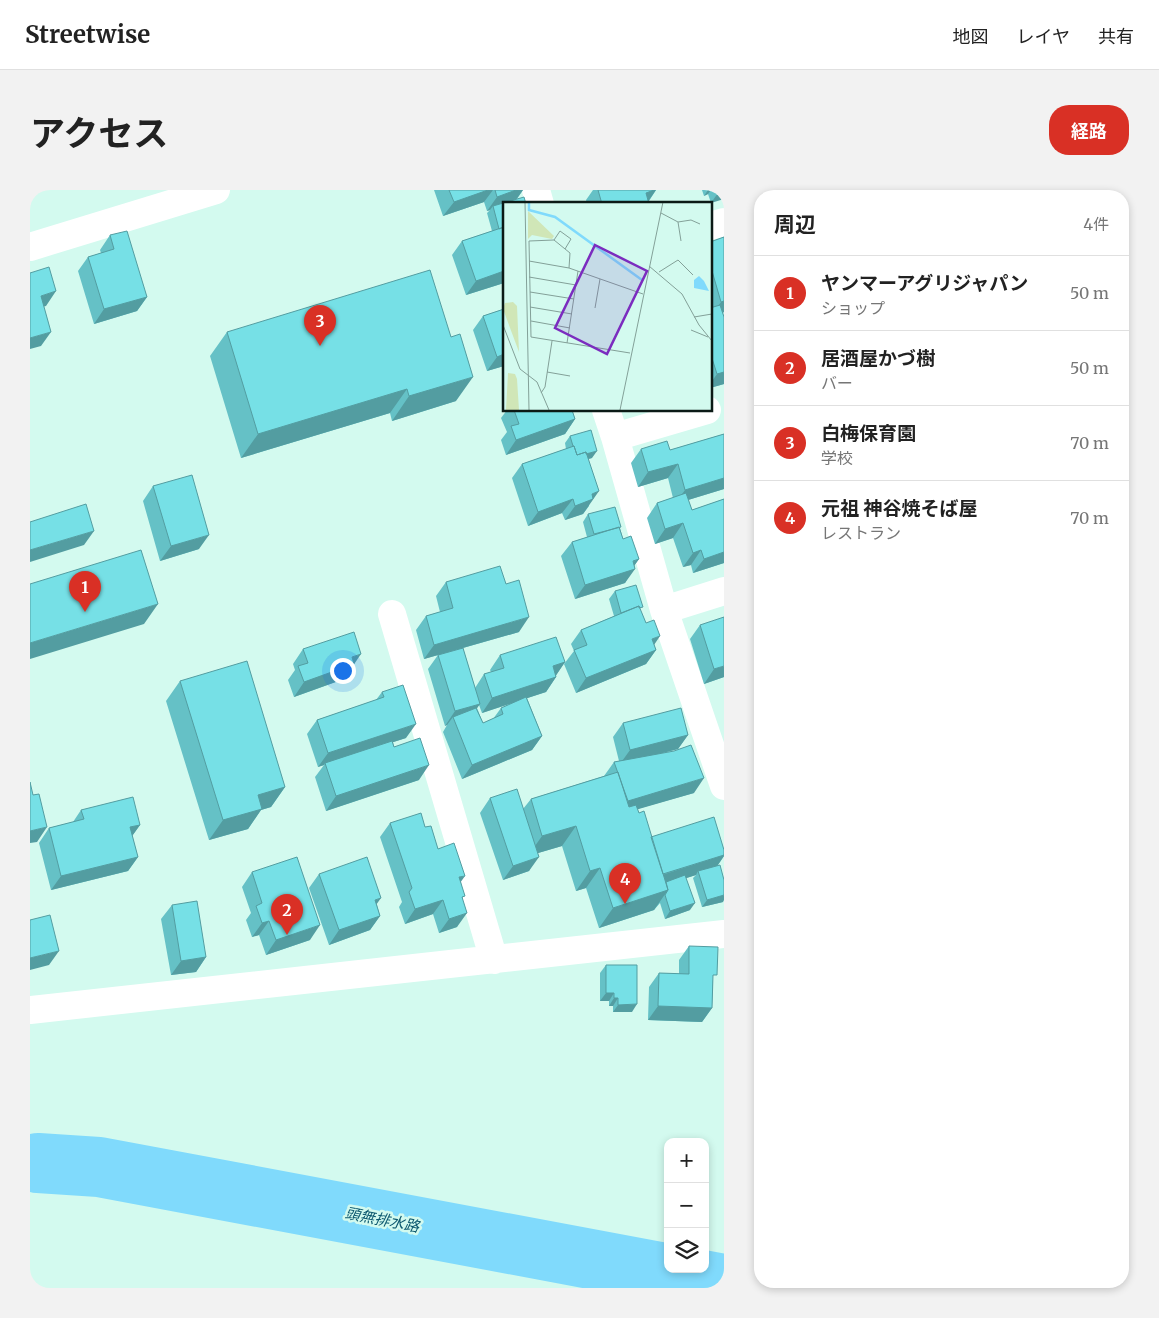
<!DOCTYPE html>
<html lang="ja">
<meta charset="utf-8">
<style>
:root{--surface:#fff;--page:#f2f2f2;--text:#222;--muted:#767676;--line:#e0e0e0;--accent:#d93025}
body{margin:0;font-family:Merriweather,"Noto Sans JP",serif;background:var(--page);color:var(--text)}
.controls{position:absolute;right:15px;bottom:15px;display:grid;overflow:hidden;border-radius:10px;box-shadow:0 2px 8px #0003}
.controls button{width:45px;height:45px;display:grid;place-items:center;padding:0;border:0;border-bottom:1px solid var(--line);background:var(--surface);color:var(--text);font:25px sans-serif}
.you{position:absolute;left:312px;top:480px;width:18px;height:18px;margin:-12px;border:4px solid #fff;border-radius:50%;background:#1a73e8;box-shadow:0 0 0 8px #1a73e833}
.badge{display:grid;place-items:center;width:32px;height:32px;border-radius:50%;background:var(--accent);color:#fff;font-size:16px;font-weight:700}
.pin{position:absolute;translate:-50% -41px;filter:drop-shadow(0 1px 2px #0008)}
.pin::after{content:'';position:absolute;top:26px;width:18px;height:15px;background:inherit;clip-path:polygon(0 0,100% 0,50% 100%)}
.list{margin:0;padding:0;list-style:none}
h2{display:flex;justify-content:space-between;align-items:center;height:65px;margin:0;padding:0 20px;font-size:21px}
h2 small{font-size:16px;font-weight:400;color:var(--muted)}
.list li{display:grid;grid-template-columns:32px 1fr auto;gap:15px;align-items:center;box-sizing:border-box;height:75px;padding:0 20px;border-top:1px solid var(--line)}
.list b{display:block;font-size:19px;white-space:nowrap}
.list p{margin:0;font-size:16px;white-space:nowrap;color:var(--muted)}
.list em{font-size:16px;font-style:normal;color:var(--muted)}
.icon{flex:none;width:28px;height:28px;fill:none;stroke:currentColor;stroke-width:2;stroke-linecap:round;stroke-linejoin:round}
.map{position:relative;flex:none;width:694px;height:1098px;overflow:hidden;border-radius:20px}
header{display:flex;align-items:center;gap:30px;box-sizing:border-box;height:70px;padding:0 25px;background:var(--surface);border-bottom:1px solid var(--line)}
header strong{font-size:24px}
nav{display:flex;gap:28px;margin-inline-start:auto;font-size:18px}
.intro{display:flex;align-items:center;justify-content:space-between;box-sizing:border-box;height:120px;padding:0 30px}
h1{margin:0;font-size:35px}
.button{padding:12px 22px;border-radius:20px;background:var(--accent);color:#fff;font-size:18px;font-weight:700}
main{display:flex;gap:30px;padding:0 30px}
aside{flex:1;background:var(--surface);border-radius:20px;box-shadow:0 2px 8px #0003}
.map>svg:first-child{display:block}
</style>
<header>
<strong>Streetwise</strong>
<nav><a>地図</a><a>レイヤ</a><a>共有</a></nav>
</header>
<div class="intro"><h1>アクセス</h1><a class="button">経路</a></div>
<main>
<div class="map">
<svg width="694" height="1098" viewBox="0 0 694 1098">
<rect width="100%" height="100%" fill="#d3faef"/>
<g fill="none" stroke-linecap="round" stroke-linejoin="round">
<path stroke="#80dafc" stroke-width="60" d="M8 973 69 977 694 1094"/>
<path stroke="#fff" stroke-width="28" d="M506 0 510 14
M680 36 694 32
M0 57 186 0
M576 220 585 247 634 420 694 596
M585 247 677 220
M634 420 694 401
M362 424 464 770
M0 820 694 744"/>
</g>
<path fill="#65c1c6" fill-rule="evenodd" d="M404 0H493L487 9 474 93 436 105 422 65 432 51 462 41 457 23 460 20 457 21 454 12 413 26Z
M563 0H626L619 11V14H557L556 10Z
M672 0H694L681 13 678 4 674 6Z
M80 45 117 107 107 121 64 134 48 81 58 67 71 63 70 60Z
M694 47V122L693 123 694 127V194L680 198V52Z
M474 119V176L457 181 443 140 453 126Z
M197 142 421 147 426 211 362 231 360 223 211 268 180 166Z
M477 220H542L545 229 535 244 476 265 471 250 477 242 471 228Z
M694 244V299L658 310 662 320 694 309V373L663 383 661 375 653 377 643 348 625 354 617 328 627 313 643 308 638 288 608 297 601 273 611 259 640 260Z
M540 246 562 268 558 269 559 316 553 324 535 330 532 323 498 336 482 288 492 274 536 259 535 253Z
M123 296 169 359 130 371 113 311Z
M558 324 590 338 593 349 609 369 604 376 595 393 545 409 531 366 542 352 557 347 553 332Z
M416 392 489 442 433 458 445 498 454 484 461 482 460 480 470 465 535 472 526 485V487L516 502 497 508 512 546 502 560 432 589 413 542 417 535 415 536 398 479 408 465 394 469 386 440 396 426 410 422 406 406ZM482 513 471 518 463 529 453 533 447 518 449 515 452 523Z
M585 401 610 420 626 460 616 474 546 503 534 474 544 461 541 454 551 440 584 426 579 409Z
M670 435 694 487 674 494 660 449Z
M273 459 324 474 314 489 264 507 258 490 265 480 263 474Z
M150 491 255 597 241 617 231 620 218 639 179 650 136 511Z
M352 502 376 548 363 552 364 557 389 590 296 621 285 587 294 575 288 577 277 544 287 530 346 510Z
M593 533 658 545 648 559 629 564 664 603 607 619 621 647 694 666 688 675 693 712 672 717 663 688 666 685 656 688 660 720 635 729 630 713 624 720 569 738 556 698 546 701 532 656 508 663 499 681 473 690 450 623 460 608 493 619 501 609 574 586 584 572 589 571 583 547Z
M51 620 110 635 102 646 108 667 98 681 21 700 9 653 19 638 43 632Z
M360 633 395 637 408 659 431 692 433 709 427 737 409 743 403 724 375 734 369 717 372 712 350 647Z
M222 682 280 750 236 765 229 745 222 747 216 730 221 723 212 697Z
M289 684 347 715 350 726 340 740 299 755 279 698Z
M142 715 176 767 166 782 141 785 131 729Z
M659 756 683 791 682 818 672 832 618 830 619 797 629 783 649 784V770Z
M576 775 602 822H583V816H579V811H570V783Z"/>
<path fill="#539da1" d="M458 0H463L454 12 413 26 424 12Z
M486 0H493L485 11 463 16 460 20 457 21 467 7Z
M624 0H626L617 13 616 3Z
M678 0H681L678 4 674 6Z
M690 0H694V9L681 13Z
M474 81V93L436 105 446 91Z
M26 101 16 116 1 120 11 106Z
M117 107 107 121 64 134 74 119Z
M694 111V122L681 126 691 112Z
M21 142 11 156 0 159V148Z
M474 164V176L457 181 467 167Z
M694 182V194L680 198V194L687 184Z
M443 187 426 211 362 231 379 206Z
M377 199 360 223 211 268 228 244Z
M545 229 535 244 476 265 486 250Z
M567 261 562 268 540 274 546 266Z
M648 274 638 288 608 297 618 282Z
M694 288V299L645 314 655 300Z
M569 301 553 324 535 330 545 316 562 304Z
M543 309 532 323 498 336 508 322Z
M653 333 643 348 625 354 635 339Z
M64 341 54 355 0 372V360Z
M179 345 169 359 130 371 141 356Z
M671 360 661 375 653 377 663 363Z
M694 362V373L663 383 674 369Z
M609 369 601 380 605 379 595 393 545 409 555 395Z
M128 414 114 434 0 469V453Z
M499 427 489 442 394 469 404 455Z
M630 446 620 461 622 449Z
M626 460 616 474 546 503 556 488Z
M331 464 314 489 264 507 274 492 322 467Z
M535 472 525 487 523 476Z
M694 476V487L674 494 684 479Z
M526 487 516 502 452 523 462 508Z
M450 514 439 529 423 527 417 535 415 536 425 521Z
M386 534 376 548 296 574 295 573 294 575 288 577 298 563Z
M658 545 648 559 590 574 600 560Z
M512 546 502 560 432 589 442 575Z
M399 575 389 590 296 621 306 606Z
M674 588 664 603 588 625 598 611Z
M255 597 241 617 231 620 218 639 179 650 193 630 228 605Z
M110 635 100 649V637Z
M546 636 532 656 498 666 512 646Z
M17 637 7 652 0 653V641Z
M694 665V666L685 679 668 681 666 685 632 696V685Z
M108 667 98 681 21 700 31 686Z
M509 667 499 681 473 690 483 676Z
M570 678 556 698 546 701 560 681Z
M435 686 425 700 429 687Z
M638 700 624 720 569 738 583 718Z
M694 705V710L693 712 672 717 677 710Z
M351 708 341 722 345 710Z
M413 710 403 724 375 734 385 719Z
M665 713 660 720 635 729 640 721Z
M437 723 427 737 409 743 419 729Z
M350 726 340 740 299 755 309 740Z
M239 731 229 745 222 747 232 733Z
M290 735 280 750 236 765 246 750Z
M29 761 19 775 0 780V768Z
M176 767 166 782 141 785 151 771Z
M576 803H584L579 811H570Z
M584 808H588L583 816H579Z
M607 814 602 822H583L588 815Z
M628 816 682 818 672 832 618 830Z"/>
<path fill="#76e0e6" stroke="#539da1" d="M419 0H458L424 12Z
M465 0H486L467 7Z
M568 0H624L616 3 619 14H572Z
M494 7 496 14H474V37L469 39 463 16Z
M474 37V81L446 91 432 51Z
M97 41 117 107 74 119 58 67 84 59 80 45Z
M694 47V111L691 112 680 74V52Z
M19 77 26 101 11 106 21 142 0 148V83Z
M400 80 421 147 430 144 443 187 379 206 377 199 228 244 197 142Z
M690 115 694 127V182L687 184 680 162V118Z
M474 119V164L467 167 453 126Z
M484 220H542L545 229 486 250 481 236 489 234Z
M561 240 567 261 556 264V262L547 265 544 256H543L540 246Z
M694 244V288L655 300 648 274 618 282 611 259 637 251 640 260Z
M544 256 547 265 556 262 569 301 562 304 563 309 545 316 543 309 508 322 492 274Z
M162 285 179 345 141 356 123 296Z
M656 303 662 320 694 309V362L674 369 671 360 663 363 653 333 635 339 627 313Z
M56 314 64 341 0 360V332Z
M585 317 591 337 564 344 558 324Z
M589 337 593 349 601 346 609 369 603 371 605 379 555 395 542 352Z
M111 360 128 414 0 453V394Z
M470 376 476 394 489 390 499 427 404 455 396 426 423 418 416 392Z
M606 395 613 417 609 418V416L591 423 585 401Z
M609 416 616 433 624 430 630 446 622 449 626 460 556 488 544 460 557 455 551 440Z
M694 427V476L684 479 670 435Z
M324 442 331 464 322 467 324 474 274 492 268 476 278 473 273 459Z
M526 447 535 472 523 476 526 487 462 508 454 484 474 478 470 465Z
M433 458 450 514 425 521 408 465Z
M217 471 255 597 228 605 232 619 193 630 150 491Z
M373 495 386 534 298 563 287 530 354 507 352 502Z
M496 507 512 546 442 575 423 527 446 518 453 533 473 524 471 518Z
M651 518 658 545 600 560 593 533Z
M390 548 399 575 306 606 295 573 362 551 364 557Z
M661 555 674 588 598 611 584 572 644 561Z
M588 582 599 617 606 615 609 623 614 621 638 700 583 718 570 678 560 681 546 636 512 646 501 609Z
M0 592 3 605 9 604 17 637 0 641Z
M487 599 509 667 483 676 460 608Z
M103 607 110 635 100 637 108 667 31 686 19 638 54 629 51 620Z
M391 623 395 637 401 636 408 659 424 653 435 686 429 687 435 706 432 707 437 723 419 729 413 710 385 719 379 702 382 698 360 633Z
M684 627 694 660V665L633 684 621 647Z
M267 667 290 735 246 750 239 731 232 733 226 716 232 713 222 682Z
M337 667 351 708 345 710 350 726 309 740 289 684Z
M690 675 694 690V705L677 710 668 681Z
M655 685 665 713 640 721 635 705 638 700 636 692Z
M167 711 176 767 151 771 142 715Z
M20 725 29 761 0 768V730Z
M659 756 688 757 687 785H683L682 818 628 816 629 783 659 784Z
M576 775H607V814L588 815V808H584V803H576Z"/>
<g text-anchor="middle" stroke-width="5" stroke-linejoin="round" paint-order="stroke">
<g font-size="15" font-style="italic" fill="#0b576e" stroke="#d3faef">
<text transform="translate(352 1030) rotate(11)" y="5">頭無排水路</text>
</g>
</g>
<g transform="translate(473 12)">
<rect width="209" height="209" fill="#d3faef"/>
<path d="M25 9 51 34 49 37 29 33 25 37ZM10 100 14 104 16 150 0 107 2 101ZM5 171 12 172 14 177 16 208H3Z" fill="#d0e6b7"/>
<path d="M196 74 201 79 206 89 191 86V78Z" fill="#80dafc"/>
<path fill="none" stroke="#80dafc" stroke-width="2.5" d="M26 0V8L52 15 139 78"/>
<path fill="none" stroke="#83a098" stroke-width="1" d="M22 0 26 208M158 11 175 20 188 18 197 22M175 20 178 39M51 38 57 29 68 37 62 47M26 59 66 66 140 92M146 64 179 92 196 123 209 139M66 66 67 51 51 38 26 39 28 135 127 151M156 70 175 58 190 73M26 75 73 83M27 90 71 97M27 105 69 112M92 106 97 77M191 115 209 112M28 119 67 126M0 123 17 167 34 180 46 208M188 128 205 135M64 141 75 69M44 170 67 174M38 191 42 185 49 139M117 208 160 0"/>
<path fill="#7b2cbf" fill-opacity="0.15" stroke="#7b2cbf" stroke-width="2.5" d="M92 43 144 69 104 152 52 126Z"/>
<rect width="209" height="209" fill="none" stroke="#0b1a16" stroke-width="2.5"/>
</g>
</svg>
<div class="controls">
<button>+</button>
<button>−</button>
<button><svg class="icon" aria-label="layers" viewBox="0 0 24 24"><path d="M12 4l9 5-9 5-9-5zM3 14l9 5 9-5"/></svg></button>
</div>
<div class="you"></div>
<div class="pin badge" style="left:55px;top:422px">1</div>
<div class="pin badge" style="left:257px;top:745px">2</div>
<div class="pin badge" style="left:290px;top:156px">3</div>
<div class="pin badge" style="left:595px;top:714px">4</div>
</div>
<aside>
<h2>周辺<small>4件</small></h2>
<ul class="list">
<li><span class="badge">1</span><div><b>ヤンマーアグリジャパン</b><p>ショップ</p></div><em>50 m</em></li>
<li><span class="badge">2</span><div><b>居酒屋かづ樹</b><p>バー</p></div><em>50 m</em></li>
<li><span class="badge">3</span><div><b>白梅保育園</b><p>学校</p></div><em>70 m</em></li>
<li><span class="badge">4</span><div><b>元祖 神谷焼そば屋</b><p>レストラン</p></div><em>70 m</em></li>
</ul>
</aside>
</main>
